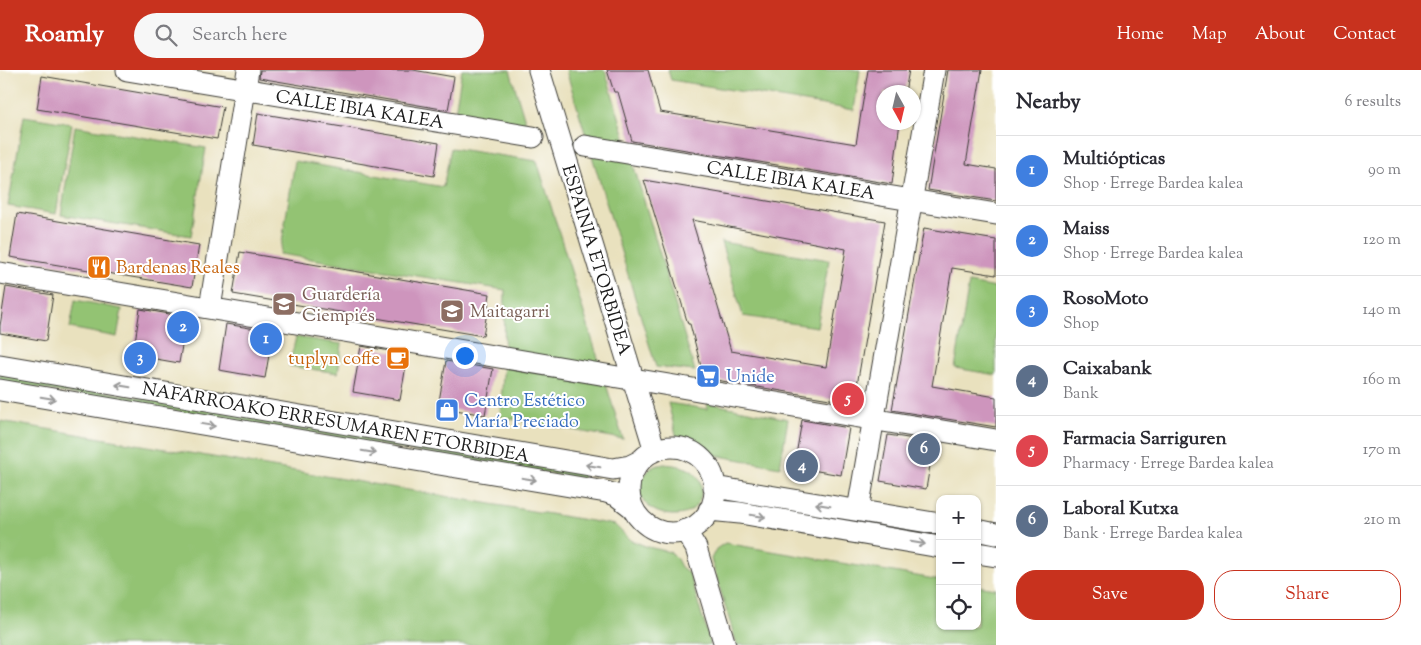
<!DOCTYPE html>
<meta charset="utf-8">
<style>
:root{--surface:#fff;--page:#f7f7f7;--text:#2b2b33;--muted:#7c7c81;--line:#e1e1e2;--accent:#c8321e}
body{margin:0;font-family:"Sorts Mill Goudy",serif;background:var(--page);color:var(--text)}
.controls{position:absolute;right:15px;bottom:15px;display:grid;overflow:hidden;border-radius:10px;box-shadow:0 1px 4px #0004}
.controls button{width:45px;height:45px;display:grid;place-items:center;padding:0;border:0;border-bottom:1px solid var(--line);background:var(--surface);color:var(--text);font:25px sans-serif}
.compass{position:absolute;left:876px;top:15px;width:45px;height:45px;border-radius:50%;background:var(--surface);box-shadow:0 1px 4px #0004;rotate:172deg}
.you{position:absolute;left:464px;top:285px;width:18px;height:18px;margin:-12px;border:4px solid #fff;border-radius:50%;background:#1a73e8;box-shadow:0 0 0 8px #1a73e833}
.badge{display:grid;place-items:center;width:32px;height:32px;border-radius:50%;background:var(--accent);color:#fff;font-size:16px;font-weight:700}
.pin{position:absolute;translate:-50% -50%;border:2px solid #fff;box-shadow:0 1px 5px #0006}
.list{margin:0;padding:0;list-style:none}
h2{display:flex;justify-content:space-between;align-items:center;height:65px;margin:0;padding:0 20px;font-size:21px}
h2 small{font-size:16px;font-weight:400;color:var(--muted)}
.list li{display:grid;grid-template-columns:32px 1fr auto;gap:15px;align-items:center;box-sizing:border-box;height:70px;padding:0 20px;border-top:1px solid var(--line)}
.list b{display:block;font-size:19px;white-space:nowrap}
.list p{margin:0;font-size:16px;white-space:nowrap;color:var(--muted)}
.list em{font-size:16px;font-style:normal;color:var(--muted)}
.actions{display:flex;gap:10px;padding:15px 20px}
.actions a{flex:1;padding:11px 0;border:1px solid var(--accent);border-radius:20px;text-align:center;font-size:18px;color:var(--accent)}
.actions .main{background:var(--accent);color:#fff}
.icon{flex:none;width:28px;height:28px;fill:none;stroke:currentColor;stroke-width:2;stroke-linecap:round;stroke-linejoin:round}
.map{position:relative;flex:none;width:996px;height:575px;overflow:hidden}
header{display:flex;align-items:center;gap:30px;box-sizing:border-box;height:70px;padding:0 25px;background:var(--accent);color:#fff}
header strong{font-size:24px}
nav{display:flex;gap:28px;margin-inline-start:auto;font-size:18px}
.search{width:350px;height:45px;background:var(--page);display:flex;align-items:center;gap:12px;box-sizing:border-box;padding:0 18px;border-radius:28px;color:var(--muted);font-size:19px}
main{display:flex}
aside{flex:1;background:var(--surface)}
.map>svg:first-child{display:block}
</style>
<header>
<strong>Roamly</strong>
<div class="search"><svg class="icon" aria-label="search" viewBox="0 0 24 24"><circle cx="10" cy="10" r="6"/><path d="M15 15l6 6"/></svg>Search here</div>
<nav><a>Home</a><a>Map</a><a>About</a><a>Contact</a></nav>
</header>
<main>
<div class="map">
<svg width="996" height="575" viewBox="0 0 996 575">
<rect width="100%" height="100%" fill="#fff"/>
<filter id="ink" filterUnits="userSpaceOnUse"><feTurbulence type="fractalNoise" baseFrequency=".02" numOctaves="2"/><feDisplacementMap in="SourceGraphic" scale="10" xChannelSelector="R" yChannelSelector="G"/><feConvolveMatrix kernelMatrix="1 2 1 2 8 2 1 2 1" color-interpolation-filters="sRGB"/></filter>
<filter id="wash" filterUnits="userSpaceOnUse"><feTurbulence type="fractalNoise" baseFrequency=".0096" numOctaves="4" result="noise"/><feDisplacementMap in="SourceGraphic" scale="20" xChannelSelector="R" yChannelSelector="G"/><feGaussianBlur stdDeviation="1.12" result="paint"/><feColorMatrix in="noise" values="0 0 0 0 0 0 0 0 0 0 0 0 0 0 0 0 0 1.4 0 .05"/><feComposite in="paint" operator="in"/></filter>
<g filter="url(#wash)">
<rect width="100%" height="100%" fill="#e9e1be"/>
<path fill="#93c373" stroke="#587048" d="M462 0H510L528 61 454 48Z
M566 0H605L695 301 656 297Z
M668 0H860L854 40 671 10Z
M24 46 72 54 56 144 8 136Z
M75 56 206 78 191 166 61 145Z
M451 78 537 91 623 369 500 347 504 292 505 220 280 184 295 91 443 117Z
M721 172 829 190 817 257 743 246Z
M969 213 996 218V305L955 298Z
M75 230 122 239 117 267 70 258Z
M296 267 342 274 338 303 289 296Z
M0 304 584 403 583 409 0 312Z
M668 333 707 339 708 333 788 349 780 397 708 384 695 376 678 372Z
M0 351 615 455 630 470 648 477 670 482 677 489 681 497 689 503 711 575H0Z
M664 394C674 395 686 396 693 402 706 413 703 433 690 441 684 445 678 445 672 445 652 444 632 429 643 408 645 404 649 399 653 397 656 395 661 395 664 394Z
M725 473 940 510V556H977V516L996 519V575H737L711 489 716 479Z"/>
<g id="blocks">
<path fill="#ce95bd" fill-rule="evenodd" d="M260 0H413L454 7 448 40 259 8Z
M607 0H648L660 42 856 74 868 0H909L905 22H884V52H900L892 114 632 71 618 22H614Z
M948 0H982L966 94 996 99V131L928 120Z
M42 6 223 37 217 69 37 39Z
M258 43 439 73 434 106 253 75Z
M644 110 885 151 854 333 704 308 690 254H688ZM692 150 846 179 826 297 731 281Z
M17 144 199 175 192 217 10 187Z
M924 158 996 170V205L952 198 932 316 996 327V357L892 340Z
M240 182 490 224 483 266 233 224Z
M6 217 53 225 46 271 0 263V256Z
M140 239 187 247 179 293 133 285Z
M226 254 273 262 265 308 219 300Z
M361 276 408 284 400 330 353 322Z
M446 291 493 299 485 345 438 337Z
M802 350 849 358 841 405 794 397Z
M888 365 934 372 926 419 880 411Z"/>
</g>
</g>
<g filter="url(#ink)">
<use href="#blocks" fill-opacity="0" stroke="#3b3a34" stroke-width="1"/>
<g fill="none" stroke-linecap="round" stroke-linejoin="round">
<g stroke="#3b3a34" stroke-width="23">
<path id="minor" d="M127 0 533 67
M539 0 655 381
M585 76 996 144
M0 203 624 308
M210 238 248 0
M0 295 613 399 630 396 640 391
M639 310 996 370
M0 320 606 422 616 425 633 438
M629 420a43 43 0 1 1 86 0a43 43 0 1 1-86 0Z
M714 417 940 454
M709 440 740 443 940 477
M858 440 934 0
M685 460 696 478 725 575
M977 460 996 464
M977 483 996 486"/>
</g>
<use href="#minor" stroke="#fff" stroke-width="21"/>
</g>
<defs><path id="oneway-shaft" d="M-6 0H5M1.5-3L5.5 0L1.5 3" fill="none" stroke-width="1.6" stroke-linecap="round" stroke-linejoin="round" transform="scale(1.25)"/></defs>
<g stroke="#999">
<use href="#oneway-shaft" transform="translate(123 316) rotate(-171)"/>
<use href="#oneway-shaft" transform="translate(48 328) rotate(10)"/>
<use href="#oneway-shaft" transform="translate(208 355) rotate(10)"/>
<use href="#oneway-shaft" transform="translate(369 382) rotate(10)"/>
<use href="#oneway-shaft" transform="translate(593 396) rotate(-170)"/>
<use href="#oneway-shaft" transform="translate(529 409) rotate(9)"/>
<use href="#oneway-shaft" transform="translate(823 435) rotate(-171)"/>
<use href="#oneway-shaft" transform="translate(758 446) rotate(10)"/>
<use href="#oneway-shaft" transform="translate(918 473) rotate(10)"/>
</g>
</g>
<defs>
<g id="restaurant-square" transform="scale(1.25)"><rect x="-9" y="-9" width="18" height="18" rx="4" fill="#e8710a" stroke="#fff"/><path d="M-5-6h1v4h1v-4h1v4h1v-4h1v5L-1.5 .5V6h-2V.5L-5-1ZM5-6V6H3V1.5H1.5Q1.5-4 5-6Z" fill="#fff"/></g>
<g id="school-square" transform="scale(1.25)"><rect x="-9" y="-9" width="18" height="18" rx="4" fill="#8d6e63" stroke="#fff"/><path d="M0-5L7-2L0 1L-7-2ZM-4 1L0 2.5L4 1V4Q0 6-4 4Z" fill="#fff"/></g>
<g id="cafe-square" transform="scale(1.25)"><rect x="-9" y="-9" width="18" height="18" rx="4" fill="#e8710a" stroke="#fff"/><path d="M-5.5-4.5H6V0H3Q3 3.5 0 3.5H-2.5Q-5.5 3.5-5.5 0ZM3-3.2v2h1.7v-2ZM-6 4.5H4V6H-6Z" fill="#fff"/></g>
<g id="supermarket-square" transform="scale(1.25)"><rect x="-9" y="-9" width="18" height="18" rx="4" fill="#3f7fe0" stroke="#fff"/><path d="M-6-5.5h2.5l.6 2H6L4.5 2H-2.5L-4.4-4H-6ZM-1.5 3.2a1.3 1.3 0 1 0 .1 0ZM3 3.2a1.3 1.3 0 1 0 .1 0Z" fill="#fff"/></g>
<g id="shop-square" transform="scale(1.25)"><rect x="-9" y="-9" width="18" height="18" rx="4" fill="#3f7fe0" stroke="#fff"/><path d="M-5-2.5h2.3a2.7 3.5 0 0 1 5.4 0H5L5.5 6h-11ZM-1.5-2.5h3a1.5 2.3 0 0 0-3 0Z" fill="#fff"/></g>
</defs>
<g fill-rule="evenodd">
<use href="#restaurant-square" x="99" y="197"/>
<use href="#school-square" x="284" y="234"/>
<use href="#school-square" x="452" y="241"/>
<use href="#cafe-square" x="398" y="288"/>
<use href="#supermarket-square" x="708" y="306"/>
<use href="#shop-square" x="447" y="340"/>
</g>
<g text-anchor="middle" stroke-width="4" stroke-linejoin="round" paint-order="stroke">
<g font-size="18" fill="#1c1c1c" stroke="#fff">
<text transform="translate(360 39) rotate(9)" y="6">CALLE IBIA KALEA</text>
<text transform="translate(791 110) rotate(9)" y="6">CALLE IBIA KALEA</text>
<text transform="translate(597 190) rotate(73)" y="6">ESPAINIA ETORBIDEA</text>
<text transform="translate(336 352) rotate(10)" y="6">NAFARROAKO ERRESUMAREN ETORBIDEA</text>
</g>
<g font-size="18" fill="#c56008" stroke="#fff" text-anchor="start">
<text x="116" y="203">Bardenas Reales</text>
<text x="380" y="294" text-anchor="end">tuplyn coffe</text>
</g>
<g font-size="18" fill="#785e54" stroke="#fff" text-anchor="start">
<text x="302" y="230">Guardería<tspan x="302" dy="21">Ciempiés</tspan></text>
<text x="470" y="247">Maitagarri</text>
</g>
<g font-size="18" fill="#366cbe" stroke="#fff" text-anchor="start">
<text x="726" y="312">Unide</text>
<text x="464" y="336">Centro Estético<tspan x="464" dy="21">María Preciado</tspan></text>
</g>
</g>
</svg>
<div class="controls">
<button>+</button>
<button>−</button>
<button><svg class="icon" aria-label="locate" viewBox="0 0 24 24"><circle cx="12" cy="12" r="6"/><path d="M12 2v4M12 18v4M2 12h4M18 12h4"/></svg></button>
</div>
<svg class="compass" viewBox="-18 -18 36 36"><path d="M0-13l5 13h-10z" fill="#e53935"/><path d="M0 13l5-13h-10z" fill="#7c7c81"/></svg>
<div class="you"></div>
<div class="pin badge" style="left:266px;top:269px;background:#3f7fe0">1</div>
<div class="pin badge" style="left:183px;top:257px;background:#3f7fe0">2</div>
<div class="pin badge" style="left:140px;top:288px;background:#3f7fe0">3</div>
<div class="pin badge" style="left:802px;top:396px;background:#5c6f8a">4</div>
<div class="pin badge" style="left:848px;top:329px;background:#e0444e">5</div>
<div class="pin badge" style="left:924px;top:379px;background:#5c6f8a">6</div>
</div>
<aside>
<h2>Nearby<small>6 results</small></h2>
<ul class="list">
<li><span class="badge" style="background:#3f7fe0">1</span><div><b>Multiópticas</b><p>Shop · Errege Bardea kalea</p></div><em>90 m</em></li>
<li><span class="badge" style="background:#3f7fe0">2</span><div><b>Maiss</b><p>Shop · Errege Bardea kalea</p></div><em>120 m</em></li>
<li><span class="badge" style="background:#3f7fe0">3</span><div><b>RosoMoto</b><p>Shop</p></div><em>140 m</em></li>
<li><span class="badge" style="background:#5c6f8a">4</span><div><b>Caixabank</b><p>Bank</p></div><em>160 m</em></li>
<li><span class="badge" style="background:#e0444e">5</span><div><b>Farmacia Sarriguren</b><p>Pharmacy · Errege Bardea kalea</p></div><em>170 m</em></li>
<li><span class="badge" style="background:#5c6f8a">6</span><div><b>Laboral Kutxa</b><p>Bank · Errege Bardea kalea</p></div><em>210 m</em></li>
</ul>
<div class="actions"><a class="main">Save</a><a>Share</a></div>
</aside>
</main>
